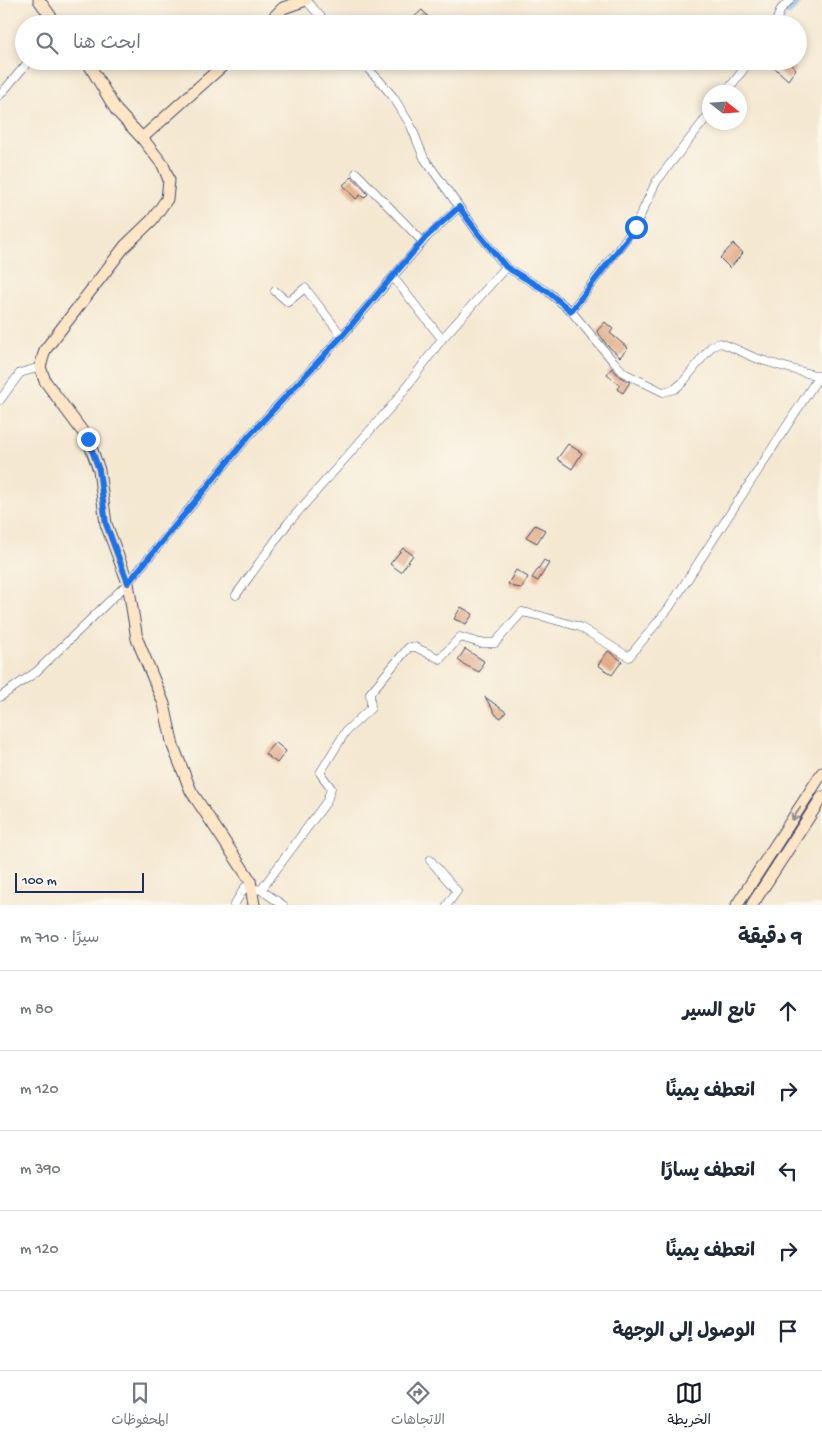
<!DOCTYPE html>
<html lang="ar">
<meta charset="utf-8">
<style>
:root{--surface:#fff;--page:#f6f6f7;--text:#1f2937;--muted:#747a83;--line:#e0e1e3;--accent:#111827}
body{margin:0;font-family:"Gochi Hand","Playpen Sans Arabic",sans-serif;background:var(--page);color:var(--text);direction:rtl}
.compass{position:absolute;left:702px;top:85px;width:45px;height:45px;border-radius:50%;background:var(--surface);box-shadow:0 2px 8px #0003;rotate:107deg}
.scale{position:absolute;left:15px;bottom:12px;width:129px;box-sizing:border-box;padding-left:5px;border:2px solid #1b2f5e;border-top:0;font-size:14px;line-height:18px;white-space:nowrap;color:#1b2f5e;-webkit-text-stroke:4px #fbf7ec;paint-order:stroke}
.stop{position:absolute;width:15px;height:15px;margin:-11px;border:4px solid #1a73e8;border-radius:50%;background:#fff}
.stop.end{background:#1a73e8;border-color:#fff;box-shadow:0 1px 5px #0008}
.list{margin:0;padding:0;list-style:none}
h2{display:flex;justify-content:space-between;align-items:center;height:65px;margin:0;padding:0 20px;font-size:21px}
h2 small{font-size:16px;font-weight:400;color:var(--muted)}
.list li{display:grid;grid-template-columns:32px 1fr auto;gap:15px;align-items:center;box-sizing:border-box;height:80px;padding:0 20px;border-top:1px solid var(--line)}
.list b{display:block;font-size:19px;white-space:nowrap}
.list em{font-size:16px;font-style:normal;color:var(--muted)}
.icon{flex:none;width:28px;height:28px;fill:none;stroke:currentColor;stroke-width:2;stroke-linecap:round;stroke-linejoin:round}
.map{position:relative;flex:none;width:822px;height:905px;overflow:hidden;direction:ltr}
.search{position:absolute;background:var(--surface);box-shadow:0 2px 8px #0003;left:15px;right:15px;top:15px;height:55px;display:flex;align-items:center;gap:12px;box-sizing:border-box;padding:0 18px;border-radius:28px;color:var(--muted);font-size:19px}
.sheet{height:465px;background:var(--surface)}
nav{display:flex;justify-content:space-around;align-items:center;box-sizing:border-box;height:70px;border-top:1px solid var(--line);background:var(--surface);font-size:14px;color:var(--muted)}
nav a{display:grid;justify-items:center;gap:2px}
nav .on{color:var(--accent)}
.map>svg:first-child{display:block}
</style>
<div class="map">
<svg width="822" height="905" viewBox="0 0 822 905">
<rect width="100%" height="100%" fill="#fbf7ec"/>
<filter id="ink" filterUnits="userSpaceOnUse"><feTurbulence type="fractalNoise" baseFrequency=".02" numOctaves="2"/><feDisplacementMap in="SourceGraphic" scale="10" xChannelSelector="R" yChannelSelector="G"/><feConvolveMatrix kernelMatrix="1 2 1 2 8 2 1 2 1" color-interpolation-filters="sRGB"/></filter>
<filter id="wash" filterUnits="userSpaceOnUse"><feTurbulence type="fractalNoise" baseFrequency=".0096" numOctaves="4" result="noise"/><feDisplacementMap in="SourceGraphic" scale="20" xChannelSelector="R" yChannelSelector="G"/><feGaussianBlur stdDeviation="1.12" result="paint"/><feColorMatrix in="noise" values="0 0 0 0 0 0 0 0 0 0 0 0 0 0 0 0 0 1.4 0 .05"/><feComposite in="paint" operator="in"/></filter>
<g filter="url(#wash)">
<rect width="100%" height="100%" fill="#f5e8d1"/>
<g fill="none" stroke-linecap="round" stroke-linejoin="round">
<path stroke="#6aafe0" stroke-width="9" d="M788 11 798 0"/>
</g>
<g id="blocks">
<path fill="#e3ab89" d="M422 10 431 20 427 24H406Z
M767 61H788L796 69 788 80Z
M352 177 368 194 364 198 360 195 356 199 343 185Z
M733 244 743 253 730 268 720 258Z
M605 322 613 329 610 333 628 348 620 357 607 345 597 331Z
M612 368 620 377 630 382 623 393 617 389 620 385 607 374Z
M568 444 582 453 572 469 557 459Z
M535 525 545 530 537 543 526 537Z
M403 548 413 555 401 572 390 564Z
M544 560 549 563 538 581 532 578Z
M516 570 528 577 522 588 514 587 508 584Z
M461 607 473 614 466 624 454 619Z
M465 649 484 661 481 666 483 667 479 672 465 665 458 660Z
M608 651 622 661 612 675 598 665Z
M485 697 506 712 501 718 496 715Z
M275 742 286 751 277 763 265 754Z"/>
</g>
</g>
<g filter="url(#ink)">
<use href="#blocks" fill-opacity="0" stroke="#3c4b6f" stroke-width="1"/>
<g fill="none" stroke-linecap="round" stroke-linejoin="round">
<g stroke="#3c4b6f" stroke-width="9">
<path id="street" d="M306 0 327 24
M775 24 781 9 790 0
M360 61 379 80 394 98 411 126 424 158 478 233 506 267
M726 92 750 61
M0 95 29 61
M710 113 656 182 635 227 571 311 613 361 624 373 663 392 675 389 683 382 711 347 720 343C731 346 741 352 753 357 775 365 798 371 822 377
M356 173 423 242
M393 277 442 339
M275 291 288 302 305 288 342 336
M0 400 20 373 40 367
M236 595 288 523 396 401 442 339 506 267 548 292 571 311
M0 697 36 672 128 583 248 437 342 336 427 237 459 207
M430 860 457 891 447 905
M261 890 283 905
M234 905 245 887 261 890 327 801 331 788 320 773 346 731 371 708 370 693 409 647H415L440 659 460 637 480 643H495L522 612 541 616 580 627 629 657 669 608 819 376"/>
</g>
<g stroke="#3c4b6f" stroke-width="13">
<path id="secondary" d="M39 0 56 24
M267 24 283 8 306 0
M87 61 116 110 142 138 163 165 169 180 167 199 152 220 125 246 45 350 40 367 45 381 88 439 99 470 106 524 128 583 137 639 164 704 173 746 191 791 250 880 254 905
M142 138 228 61
M737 905 822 773
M752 905 822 797"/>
</g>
<use href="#street" stroke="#fff" stroke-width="8"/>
<use href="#secondary" stroke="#fde5c5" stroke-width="11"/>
</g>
<defs><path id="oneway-shaft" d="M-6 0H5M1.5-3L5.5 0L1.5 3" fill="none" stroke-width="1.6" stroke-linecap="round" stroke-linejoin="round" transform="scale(1.25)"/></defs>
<use stroke="#8c8a92" href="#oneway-shaft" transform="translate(796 814) rotate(123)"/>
</g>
<g fill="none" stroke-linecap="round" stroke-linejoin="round" filter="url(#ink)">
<path stroke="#1a73e8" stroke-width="6" d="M88 439 99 470 106 524 128 583 248 437 342 336 426 237 459 207 478 233 506 267 548 292 571 311 636 227"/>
</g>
</svg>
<svg class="compass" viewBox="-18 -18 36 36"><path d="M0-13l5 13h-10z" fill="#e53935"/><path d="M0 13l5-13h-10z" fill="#747a83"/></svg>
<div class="scale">100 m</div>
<div class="stop" style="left:636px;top:227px"></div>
<div class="stop end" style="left:88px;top:439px"></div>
<div class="search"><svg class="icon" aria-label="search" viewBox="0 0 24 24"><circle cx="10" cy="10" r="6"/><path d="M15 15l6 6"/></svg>ابحث هنا</div>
</div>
<section class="sheet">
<h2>9 دقيقة<small>سيرًا · 710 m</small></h2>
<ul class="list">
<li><svg class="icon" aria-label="ahead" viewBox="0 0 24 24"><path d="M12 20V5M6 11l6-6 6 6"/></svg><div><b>تابع السير</b></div><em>80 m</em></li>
<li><svg class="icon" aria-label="right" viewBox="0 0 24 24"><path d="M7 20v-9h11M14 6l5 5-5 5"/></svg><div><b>انعطف يمينًا</b></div><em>120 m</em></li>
<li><svg class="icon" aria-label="left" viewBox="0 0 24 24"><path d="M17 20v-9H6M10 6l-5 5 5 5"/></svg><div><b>انعطف يسارًا</b></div><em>390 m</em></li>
<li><svg class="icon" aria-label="right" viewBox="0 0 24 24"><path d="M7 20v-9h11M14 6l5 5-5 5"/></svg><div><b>انعطف يمينًا</b></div><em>120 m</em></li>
<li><svg class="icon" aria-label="arrive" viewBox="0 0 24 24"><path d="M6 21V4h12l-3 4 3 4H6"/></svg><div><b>الوصول إلى الوجهة</b></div></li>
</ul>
</section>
<nav>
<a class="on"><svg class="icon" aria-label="map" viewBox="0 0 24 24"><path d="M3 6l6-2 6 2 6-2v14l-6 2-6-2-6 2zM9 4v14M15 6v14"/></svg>الخريطة</a>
<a><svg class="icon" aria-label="directions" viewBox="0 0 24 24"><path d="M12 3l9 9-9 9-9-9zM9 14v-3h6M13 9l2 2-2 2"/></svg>الاتجاهات</a>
<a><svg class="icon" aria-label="saved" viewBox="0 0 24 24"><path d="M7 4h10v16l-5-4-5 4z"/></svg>المحفوظات</a>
</nav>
